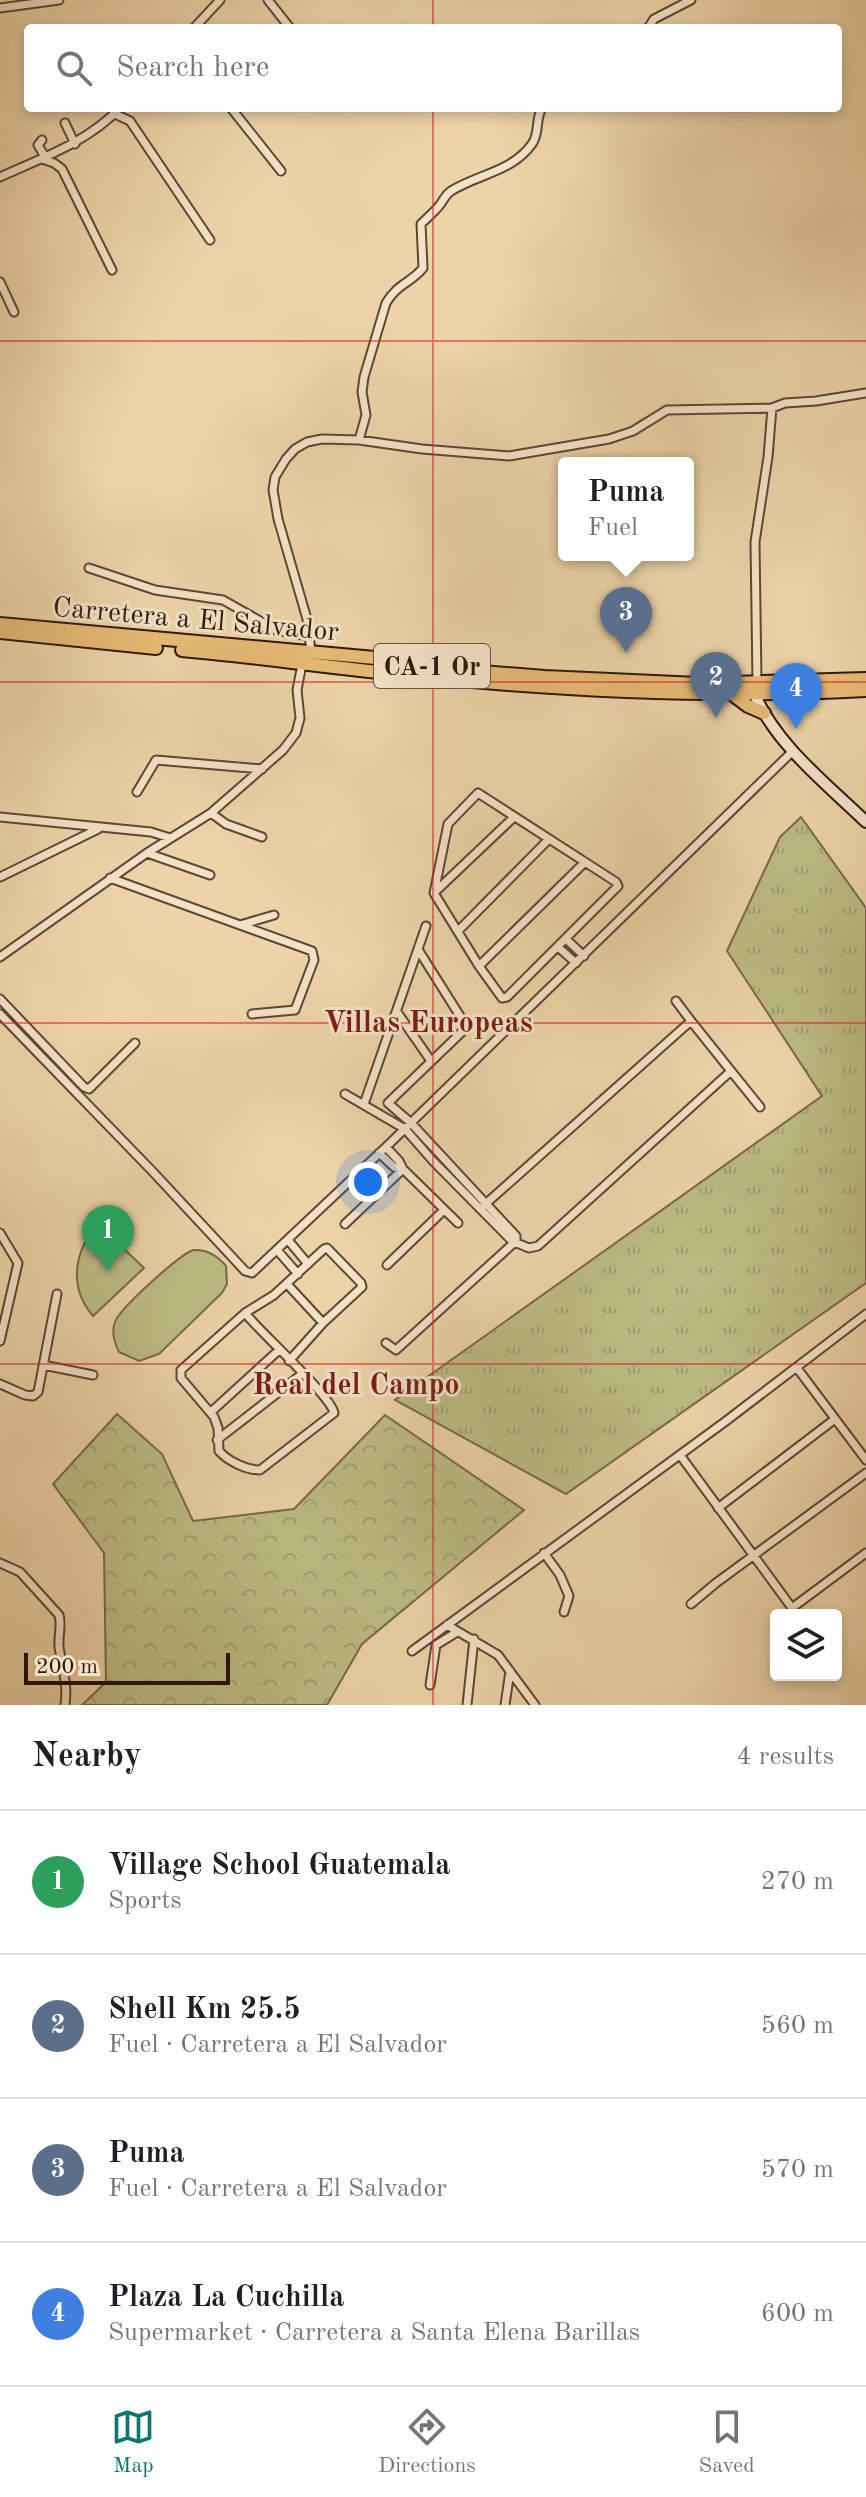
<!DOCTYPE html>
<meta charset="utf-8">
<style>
:root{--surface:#fff;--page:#f2f2f2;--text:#202124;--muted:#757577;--line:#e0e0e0;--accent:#0f766e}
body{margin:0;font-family:"Old Standard TT",serif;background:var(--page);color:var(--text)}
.controls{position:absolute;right:24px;bottom:24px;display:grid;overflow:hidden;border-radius:8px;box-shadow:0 4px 12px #0003}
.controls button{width:72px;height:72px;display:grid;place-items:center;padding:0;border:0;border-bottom:2px solid var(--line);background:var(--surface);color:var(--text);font:40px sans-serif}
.scale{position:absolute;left:24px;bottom:20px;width:206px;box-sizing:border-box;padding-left:8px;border:4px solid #31170b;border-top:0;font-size:22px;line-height:28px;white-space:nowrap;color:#31170b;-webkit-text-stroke:6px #f3e2c6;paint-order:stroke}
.you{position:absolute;left:368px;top:1182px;width:28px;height:28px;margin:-20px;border:6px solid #fff;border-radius:50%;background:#1a73e8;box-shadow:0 0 0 12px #1a73e833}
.badge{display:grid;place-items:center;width:52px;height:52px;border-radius:50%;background:var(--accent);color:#fff;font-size:26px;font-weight:700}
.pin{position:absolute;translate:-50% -66px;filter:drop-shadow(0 2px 4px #0008)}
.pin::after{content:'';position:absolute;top:42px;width:28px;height:24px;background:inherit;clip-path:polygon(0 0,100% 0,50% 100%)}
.popup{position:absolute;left:558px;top:457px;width:136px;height:104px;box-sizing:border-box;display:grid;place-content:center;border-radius:8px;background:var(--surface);filter:drop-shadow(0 2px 6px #0005);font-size:26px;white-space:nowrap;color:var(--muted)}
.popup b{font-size:30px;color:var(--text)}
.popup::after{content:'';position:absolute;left:50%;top:100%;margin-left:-16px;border:16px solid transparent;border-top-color:var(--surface)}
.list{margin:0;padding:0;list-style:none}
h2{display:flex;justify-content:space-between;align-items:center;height:104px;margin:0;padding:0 32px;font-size:34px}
h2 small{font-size:26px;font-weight:400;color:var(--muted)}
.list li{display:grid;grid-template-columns:52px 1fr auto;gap:24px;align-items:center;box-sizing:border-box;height:144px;padding:0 32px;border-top:2px solid var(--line)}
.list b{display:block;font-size:30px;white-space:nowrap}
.list p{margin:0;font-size:26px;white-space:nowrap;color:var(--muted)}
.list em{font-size:26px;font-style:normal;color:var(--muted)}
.icon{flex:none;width:44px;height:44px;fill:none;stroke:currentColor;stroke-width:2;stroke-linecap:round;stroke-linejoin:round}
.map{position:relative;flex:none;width:866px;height:1705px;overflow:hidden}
.search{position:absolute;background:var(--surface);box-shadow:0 4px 12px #0003;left:24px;right:24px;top:24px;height:88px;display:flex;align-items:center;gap:20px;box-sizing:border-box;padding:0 28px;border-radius:8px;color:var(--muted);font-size:30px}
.sheet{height:680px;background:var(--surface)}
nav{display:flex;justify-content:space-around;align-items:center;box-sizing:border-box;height:112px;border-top:2px solid var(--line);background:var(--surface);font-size:22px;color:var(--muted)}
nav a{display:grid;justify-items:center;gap:4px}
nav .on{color:var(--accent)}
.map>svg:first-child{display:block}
</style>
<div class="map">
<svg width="866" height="1705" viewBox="0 0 866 1705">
<defs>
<pattern id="grass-tufts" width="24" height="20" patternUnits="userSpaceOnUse" patternTransform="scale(2)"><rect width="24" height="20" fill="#bcbb84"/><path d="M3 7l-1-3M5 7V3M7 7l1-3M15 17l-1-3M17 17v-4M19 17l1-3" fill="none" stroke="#a2a071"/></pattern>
<pattern id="forest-crowns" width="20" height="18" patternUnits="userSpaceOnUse" patternTransform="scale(2)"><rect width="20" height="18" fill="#bcbb84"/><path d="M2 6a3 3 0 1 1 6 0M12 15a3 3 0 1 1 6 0" fill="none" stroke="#a2a071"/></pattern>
</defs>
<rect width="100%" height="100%" fill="#ecd3a8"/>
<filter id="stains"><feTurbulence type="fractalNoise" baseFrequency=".0025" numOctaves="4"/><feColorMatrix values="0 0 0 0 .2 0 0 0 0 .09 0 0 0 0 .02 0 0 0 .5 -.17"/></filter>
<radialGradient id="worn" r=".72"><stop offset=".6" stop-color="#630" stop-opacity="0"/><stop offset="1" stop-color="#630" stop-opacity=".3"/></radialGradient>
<path fill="url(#grass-tufts)" stroke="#766948" stroke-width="2" d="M801 817 866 908V1283L566 1494 395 1400 822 1096 727 951 780 837Z"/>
<path fill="url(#forest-crowns)" stroke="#766948" stroke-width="2" d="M117 1414 162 1454 193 1521 294 1509 385 1415 524 1510 362 1644 327 1705H82L106 1682 104 1553 53 1484Z"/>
<path fill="#bcbb84" stroke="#766948" stroke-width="2" d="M98 1224 144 1268 93 1316C68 1287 74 1251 98 1224Z
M193 1250C207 1249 217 1255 226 1266L227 1284 222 1293 159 1354 139 1361 119 1352C114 1342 111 1332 115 1322 120 1308 178 1256 193 1250Z"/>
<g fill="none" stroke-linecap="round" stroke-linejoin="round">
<g stroke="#604632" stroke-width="11">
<path id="street" d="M268 0 290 28
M0 8 59 0
M194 28 220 0
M648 28 654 19 691 0
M231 108 281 171
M115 114 130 121 210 240
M65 123 75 144
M42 140 38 145 45 157
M42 159 54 163 62 169 112 270
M0 177C44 157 86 143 120 108
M0 282 14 312
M359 440 366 415 362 392 364 377 386 303C398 283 411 283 423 268L421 224C427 218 434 212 439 206 444 200 445 195 451 191 478 174 512 172 532 144 540 133 535 119 542 108
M89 568 155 590 223 600 276 630 309 636
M311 652 307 619 278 519 273 490 275 477 286 459 295 449 307 442 322 439 359 440 422 449 509 456 609 439 633 431 667 410 772 408 785 403 816 401 866 393
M757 683 755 542 768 457 772 408
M137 792 156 760 262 769
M478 793 616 882 618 886 507 997 502 998 479 966 434 893 448 824Z
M211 813 226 824 262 837
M0 817 151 832 170 838
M147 853 210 875
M0 877 98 829
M110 878 240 925 274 915
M436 891 514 817
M240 925 312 951 314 960 295 1010 252 1014
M458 931 549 839
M566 939 584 956
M558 947 576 963
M419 951 465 1024 466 1028 388 1103 411 1123 516 1236V1241
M0 957 147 853 211 813 283 750 296 733 300 718 297 690 302 664
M479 966 585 862
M0 999 84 1087 89 1089 135 1043
M676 1001 691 1021
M397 1012 431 1061
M0 1014 154 1173 245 1271 252 1273 386 1147 793 751
M731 1071 760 1107
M345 1094 405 1129 433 1161 512 1241 529 1248 538 1246 731 1071 691 1021 481 1208
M364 1104 426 926
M386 1147 399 1161 403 1169 458 1223
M379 1153 394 1167 403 1169
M345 1224 403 1169
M0 1233 18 1263 0 1341
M288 1240 308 1264
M277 1250 298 1274
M387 1265 444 1210
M287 1284 323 1323
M245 1313C260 1332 331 1396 334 1413L260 1470C246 1470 228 1461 219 1451L218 1428 214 1417 181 1378V1370L245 1313 274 1295 324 1249 327 1248 361 1283 362 1287 323 1323 289 1361
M386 1343 396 1350 516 1241
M43 1365 93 1375
M797 1368 866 1460
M0 1384 25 1395 33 1396 38 1392 57 1294
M211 1412 279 1350
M217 1440 302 1374
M680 1455 792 1608 866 1553
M718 1508 835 1419
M544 1553 560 1575 569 1596 564 1612
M0 1563 20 1572 59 1615C62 1626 58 1636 59 1647 62 1667 68 1684 65 1705
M691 1604 716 1583 866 1473
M447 1625 498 1655 535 1705
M412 1651 726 1421 866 1314
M430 1685 436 1645 457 1632
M467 1705 474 1639
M505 1705 510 1671"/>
</g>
<g stroke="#31170b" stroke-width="14">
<path id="secondary" d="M754 693C776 745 827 784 866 822"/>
</g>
<g stroke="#31170b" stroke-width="16">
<path id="highway" d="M0 624 386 659 481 672 545 677 698 684 866 679
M0 632 156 648
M182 650C261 657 339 669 418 676 567 691 716 698 866 690
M732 694 748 706 764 713"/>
</g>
<use href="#street" stroke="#f3e2c6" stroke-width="7"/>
<use href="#secondary" stroke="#f3e2c6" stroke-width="10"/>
<use href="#highway" stroke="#e6ba74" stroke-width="12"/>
</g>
<path fill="none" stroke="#d62828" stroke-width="2" stroke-opacity="0.55" d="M433 0V28M433 108V1705M0 341H866M0 682H866M0 1023H866M0 1364H866"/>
<g text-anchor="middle" stroke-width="6" stroke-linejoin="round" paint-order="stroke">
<rect fill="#f3e2c6" stroke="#6b5443" stroke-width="2" x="374" y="644" width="116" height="44" rx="6"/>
<g font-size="26" font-weight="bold" fill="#31170b">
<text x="432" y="675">CA-1 Or</text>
</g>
<g font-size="28" fill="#31170b" stroke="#f3e2c6">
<text transform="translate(196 618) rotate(5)" y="10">Carretera a El Salvador</text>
</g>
<g font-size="30" font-weight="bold" fill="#7a1f14" stroke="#f3e2c6">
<text x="428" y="1032">Villas Europeas</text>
<text x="356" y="1394">Real del Campo</text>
</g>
</g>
<rect width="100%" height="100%" filter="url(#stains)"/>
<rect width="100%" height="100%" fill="url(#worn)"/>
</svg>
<div class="controls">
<button><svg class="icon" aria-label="layers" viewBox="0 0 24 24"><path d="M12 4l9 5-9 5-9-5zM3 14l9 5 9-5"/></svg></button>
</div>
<div class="scale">200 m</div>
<div class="you"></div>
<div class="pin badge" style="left:108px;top:1271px;background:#2e9e5b">1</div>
<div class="pin badge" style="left:716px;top:718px;background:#5c6f8a">2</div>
<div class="pin badge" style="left:626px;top:653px;background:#5c6f8a">3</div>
<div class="popup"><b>Puma</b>Fuel</div>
<div class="pin badge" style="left:796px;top:729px;background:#3f7fe0">4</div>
<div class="search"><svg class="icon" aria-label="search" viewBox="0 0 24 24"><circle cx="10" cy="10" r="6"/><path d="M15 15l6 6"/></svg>Search here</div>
</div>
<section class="sheet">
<h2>Nearby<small>4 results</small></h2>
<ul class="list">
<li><span class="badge" style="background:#2e9e5b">1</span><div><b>Village School Guatemala</b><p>Sports</p></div><em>270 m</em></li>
<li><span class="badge" style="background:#5c6f8a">2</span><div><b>Shell Km 25.5</b><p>Fuel · Carretera a El Salvador</p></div><em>560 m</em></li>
<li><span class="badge" style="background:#5c6f8a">3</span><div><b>Puma</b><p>Fuel · Carretera a El Salvador</p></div><em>570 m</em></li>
<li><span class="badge" style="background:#3f7fe0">4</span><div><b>Plaza La Cuchilla</b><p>Supermarket · Carretera a Santa Elena Barillas</p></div><em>600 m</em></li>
</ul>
</section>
<nav>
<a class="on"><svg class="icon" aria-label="map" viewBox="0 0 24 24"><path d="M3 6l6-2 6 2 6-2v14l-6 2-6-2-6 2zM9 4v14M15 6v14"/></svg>Map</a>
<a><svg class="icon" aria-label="directions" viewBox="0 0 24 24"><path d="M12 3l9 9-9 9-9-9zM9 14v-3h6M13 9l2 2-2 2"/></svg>Directions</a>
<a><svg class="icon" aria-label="saved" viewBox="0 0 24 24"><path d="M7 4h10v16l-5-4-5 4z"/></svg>Saved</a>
</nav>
